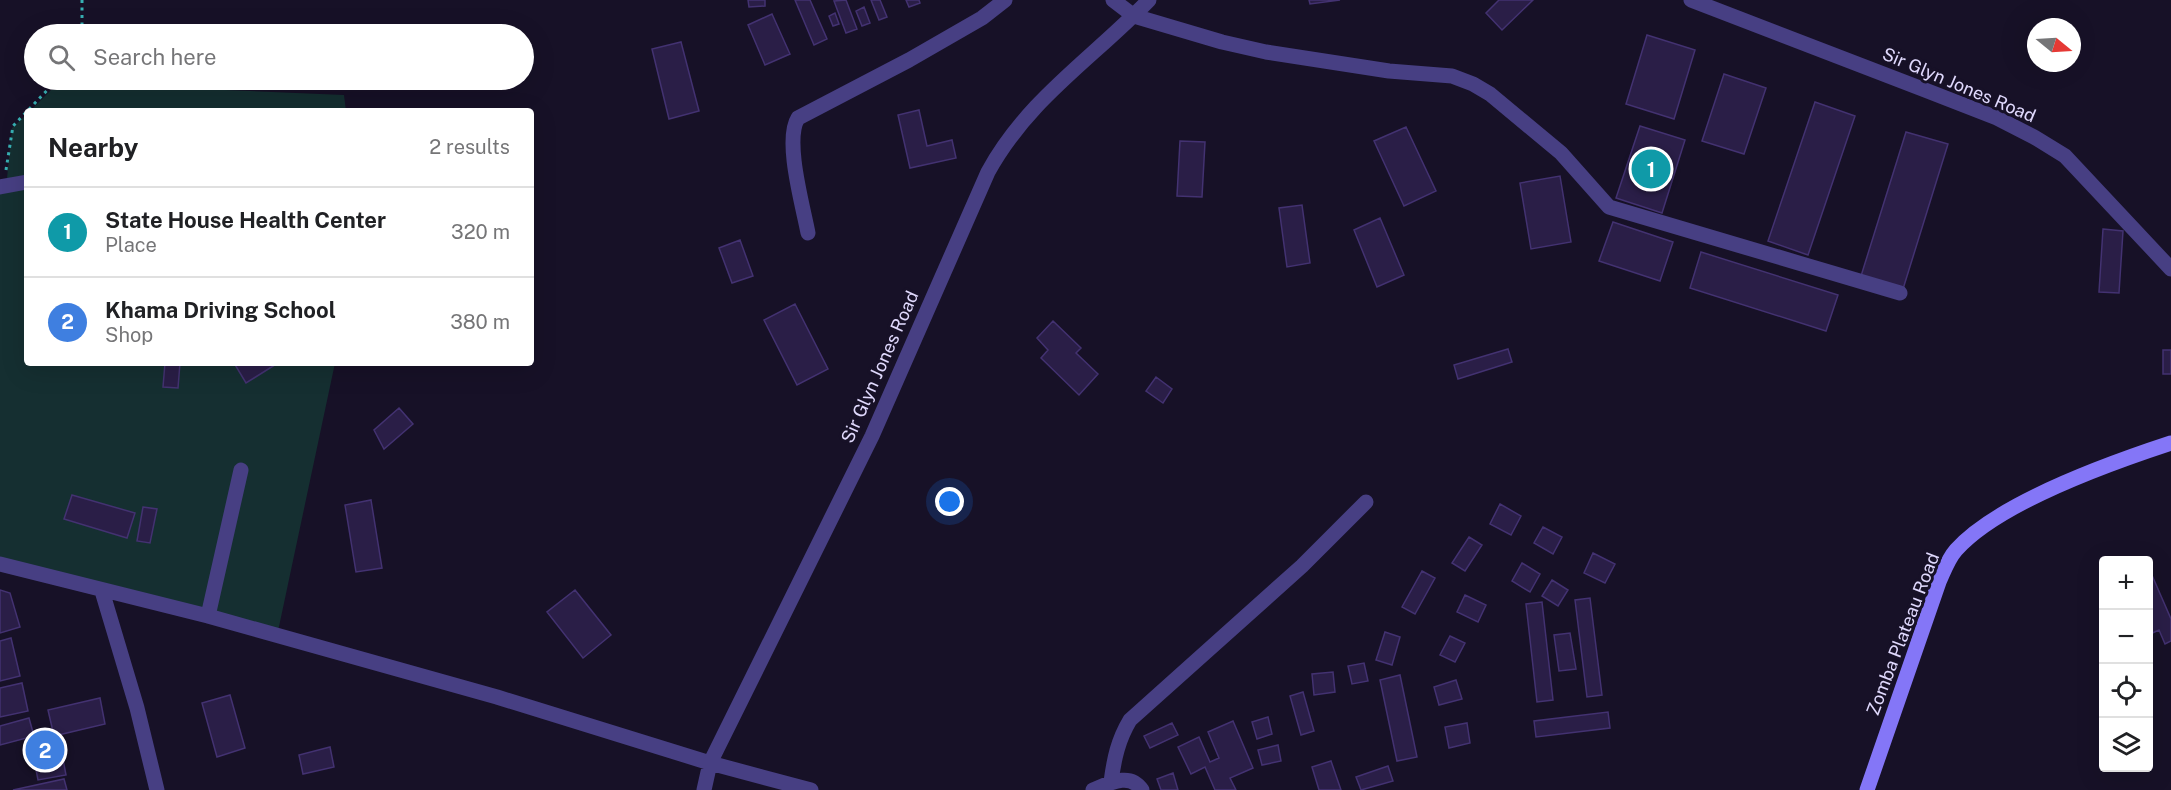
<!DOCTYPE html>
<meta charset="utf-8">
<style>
:root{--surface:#fff;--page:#f2f2f2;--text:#202124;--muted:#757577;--line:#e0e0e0;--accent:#d93025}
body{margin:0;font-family:"Public Sans",sans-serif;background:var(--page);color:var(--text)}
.controls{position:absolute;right:18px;bottom:18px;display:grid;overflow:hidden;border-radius:6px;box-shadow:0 6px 24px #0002}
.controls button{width:54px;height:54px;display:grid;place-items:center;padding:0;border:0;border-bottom:2px solid var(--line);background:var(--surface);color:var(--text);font:30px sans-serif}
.compass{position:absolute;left:2027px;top:18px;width:54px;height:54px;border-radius:50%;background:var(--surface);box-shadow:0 6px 24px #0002;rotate:108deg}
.you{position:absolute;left:950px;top:502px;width:21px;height:21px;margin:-15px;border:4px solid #fff;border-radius:50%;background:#1a73e8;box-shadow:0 0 0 9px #1a73e833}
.badge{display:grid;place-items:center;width:39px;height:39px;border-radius:50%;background:var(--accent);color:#fff;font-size:20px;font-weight:700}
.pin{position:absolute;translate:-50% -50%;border:3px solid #fff;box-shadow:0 2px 6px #0006}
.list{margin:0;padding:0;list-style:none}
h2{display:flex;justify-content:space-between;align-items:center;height:78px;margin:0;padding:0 24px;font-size:26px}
h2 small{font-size:20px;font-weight:400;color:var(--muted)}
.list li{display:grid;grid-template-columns:39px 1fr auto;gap:18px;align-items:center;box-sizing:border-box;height:90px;padding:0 24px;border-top:2px solid var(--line)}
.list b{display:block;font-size:22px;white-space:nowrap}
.list p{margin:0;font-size:20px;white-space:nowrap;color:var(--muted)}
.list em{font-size:20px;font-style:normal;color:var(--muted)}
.icon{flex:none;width:33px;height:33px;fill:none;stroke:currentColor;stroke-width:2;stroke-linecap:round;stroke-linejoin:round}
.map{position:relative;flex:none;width:2171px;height:790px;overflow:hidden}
.search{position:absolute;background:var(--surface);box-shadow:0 6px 24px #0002;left:24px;top:24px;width:510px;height:66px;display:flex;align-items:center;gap:15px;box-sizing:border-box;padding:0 21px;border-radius:33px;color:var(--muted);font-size:22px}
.panel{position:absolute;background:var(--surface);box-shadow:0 6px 24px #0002;left:24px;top:108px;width:510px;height:258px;border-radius:6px}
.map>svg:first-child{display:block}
</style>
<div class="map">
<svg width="2171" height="790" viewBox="0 0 2171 790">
<rect width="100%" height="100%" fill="#171127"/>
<path fill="#152f31" d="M126 86 344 95 346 111H30L51 90Z
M27 114V363H335L277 636 102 591 0 557V190L6 188 12 128Z"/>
<path fill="#2a1e47" stroke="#433271" stroke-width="1.5" d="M748 0H765V6L749 7Z
M795 0H810L827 39 814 45Z
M846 0 857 29 846 33 834 1Z
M871 0H880L887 17 879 20Z
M906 0H919L920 3 909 7Z
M1309 0H1340L1310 4Z
M1499 0H1533L1502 30 1486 13Z
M864 7 870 23 862 26 856 11Z
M835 13 839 24 833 26 829 16Z
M772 14 790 54 765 65 748 25Z
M1647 35 1695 50 1674 119 1626 104Z
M681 42 699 111 669 119 652 49Z
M1724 74 1766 88 1744 154 1702 141Z
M1815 102 1855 116 1808 255 1768 241Z
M919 110 927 146 952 140 956 158 910 168 898 115Z
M1640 126 1685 140 1662 213 1616 198Z
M1406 127 1436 191 1404 206 1374 141Z
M1906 132 1948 144 1903 289 1861 276Z
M1180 141 1205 142 1202 197 1177 196Z
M1560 176 1571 242 1531 249 1520 183Z
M1302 205 1310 263 1287 267 1279 208Z
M1380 218 1404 275 1377 287 1354 230Z
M1613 222 1673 242 1660 281 1599 261Z
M2103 229 2123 231 2119 293 2099 292Z
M740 240 753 276 732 283 719 248Z
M1701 252 1838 295 1826 331 1690 288Z
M795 304 828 369 797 385 764 320Z
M1053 321 1081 348 1076 353 1098 374 1079 395 1041 358 1048 350 1037 338Z
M1508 349 1512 362 1458 379 1454 365Z
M2163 350H2171V374H2163Z
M165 363H180L178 388 163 387Z
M234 363H278L246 383Z
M1156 377 1172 389 1163 403 1146 391Z
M399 408 413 424 384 449 374 430Z
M72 495 135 513 127 538 64 519Z
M371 500 382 568 356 572 345 505Z
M1500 504 1521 516 1511 535 1490 524Z
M143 507 157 509 150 543 137 541Z
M1543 527 1562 537 1553 554 1534 543Z
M1469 537 1482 545 1465 571 1452 563Z
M1593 553 1615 564 1605 583 1584 573Z
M1522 563 1540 574 1530 592 1512 581Z
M1422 571 1435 578 1415 614 1402 607Z
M2151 573 2171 619V641L2165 644 2159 630 2148 635V574Z
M1552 580 1568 590 1558 606 1542 596Z
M0 590 10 593 20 627 0 633Z
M575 590 611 635 583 658 547 612Z
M1465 595 1486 605 1478 622 1457 612Z
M1590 598 1602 695 1587 697 1575 600Z
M1542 602 1553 700 1537 702 1526 604Z
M1385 632 1400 637 1392 665 1376 660Z
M1570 633 1576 669 1559 671 1554 635Z
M1450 636 1465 643 1455 662 1440 655Z
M11 638 20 676 0 681V641Z
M1364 663 1368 681 1352 684 1348 666Z
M1333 672 1335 692 1314 695 1312 674Z
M1400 675 1417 757 1397 761 1380 680Z
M1456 680 1462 699 1439 705 1434 687Z
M22 683 28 711 0 717V688Z
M1303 692 1314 731 1301 735 1290 696Z
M230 695 245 748 217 757 202 703Z
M100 698 105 724 54 736 48 710Z
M1608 712 1610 728 1536 737 1534 721Z
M1268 717 1272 734 1257 739 1252 722Z
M29 718 34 736 0 745V726Z
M1233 721 1253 768 1230 778 1236 790H1215L1205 767 1191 774 1178 747 1199 737 1210 762 1219 758 1208 732Z
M1172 723 1178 735 1150 748 1144 736Z
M1467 723 1470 743 1449 748 1445 727Z
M59 738 66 775 38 780 31 744Z
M1278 745 1281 761 1262 765 1258 750Z
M330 747 334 767 303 774 299 755Z
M1331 761 1341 790H1319L1312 767Z
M1388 766 1393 781 1361 790 1356 777Z
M1173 773 1178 790H1161L1157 779Z
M64 779 67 790H13Z"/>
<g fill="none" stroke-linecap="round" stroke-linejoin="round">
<path stroke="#37b0b3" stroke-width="3" stroke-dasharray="3 4.5" stroke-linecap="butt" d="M82 0V34
M6 170 13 126 57 80"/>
<path stroke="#473f83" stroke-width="15" d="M1113 0 1134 16 1222 42 1266 52 1389 71 1452 76 1473 84 1490 94 1561 153 1609 207 1900 293
M1691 0 1925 90 1997 118 2034 137 2065 156 2171 269
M0 187 27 182
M808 233C803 206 784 140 798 118L909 60 982 18 1005 0
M0 564 208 616 497 697 710 763 811 790
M102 591 137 708 157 790
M208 616 241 470
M1111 782C1114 759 1118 740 1130 720L1302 566 1366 502
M704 790 710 763 872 436 988 172C1028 99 1092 59 1149 0
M1093 790C1110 783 1130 772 1142 790"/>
<path stroke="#8476f7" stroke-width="15" d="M1867 790 1939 582C1944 571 1948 559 1956 550 1999 502 2110 463 2171 443"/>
</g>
<g text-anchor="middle" stroke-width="6" stroke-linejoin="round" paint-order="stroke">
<g font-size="18" fill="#e0d9fd" stroke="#171127">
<text transform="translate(1959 85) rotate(23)" y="6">Sir Glyn Jones Road</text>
<text transform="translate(880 367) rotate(-66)" y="6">Sir Glyn Jones Road</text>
<text transform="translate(1903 634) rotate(-69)" y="6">Zomba Plateau Road</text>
</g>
</g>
</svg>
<div class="controls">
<button>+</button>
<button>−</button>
<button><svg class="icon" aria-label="locate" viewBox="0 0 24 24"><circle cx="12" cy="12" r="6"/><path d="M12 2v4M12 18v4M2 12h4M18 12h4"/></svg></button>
<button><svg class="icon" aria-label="layers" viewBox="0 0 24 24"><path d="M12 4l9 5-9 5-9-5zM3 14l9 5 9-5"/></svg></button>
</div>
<svg class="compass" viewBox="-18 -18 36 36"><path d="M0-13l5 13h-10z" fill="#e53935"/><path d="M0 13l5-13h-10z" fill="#757577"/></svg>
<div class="you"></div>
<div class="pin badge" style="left:1651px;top:169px;background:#0f9aa8">1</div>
<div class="pin badge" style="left:45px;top:750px;background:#3f7fe0">2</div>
<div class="search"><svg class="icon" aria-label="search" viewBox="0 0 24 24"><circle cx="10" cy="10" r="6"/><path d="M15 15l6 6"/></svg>Search here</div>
<section class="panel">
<h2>Nearby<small>2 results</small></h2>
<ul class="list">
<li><span class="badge" style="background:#0f9aa8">1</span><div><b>State House Health Center</b><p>Place</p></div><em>320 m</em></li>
<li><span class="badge" style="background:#3f7fe0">2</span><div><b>Khama Driving School</b><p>Shop</p></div><em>380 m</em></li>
</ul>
</section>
</div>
